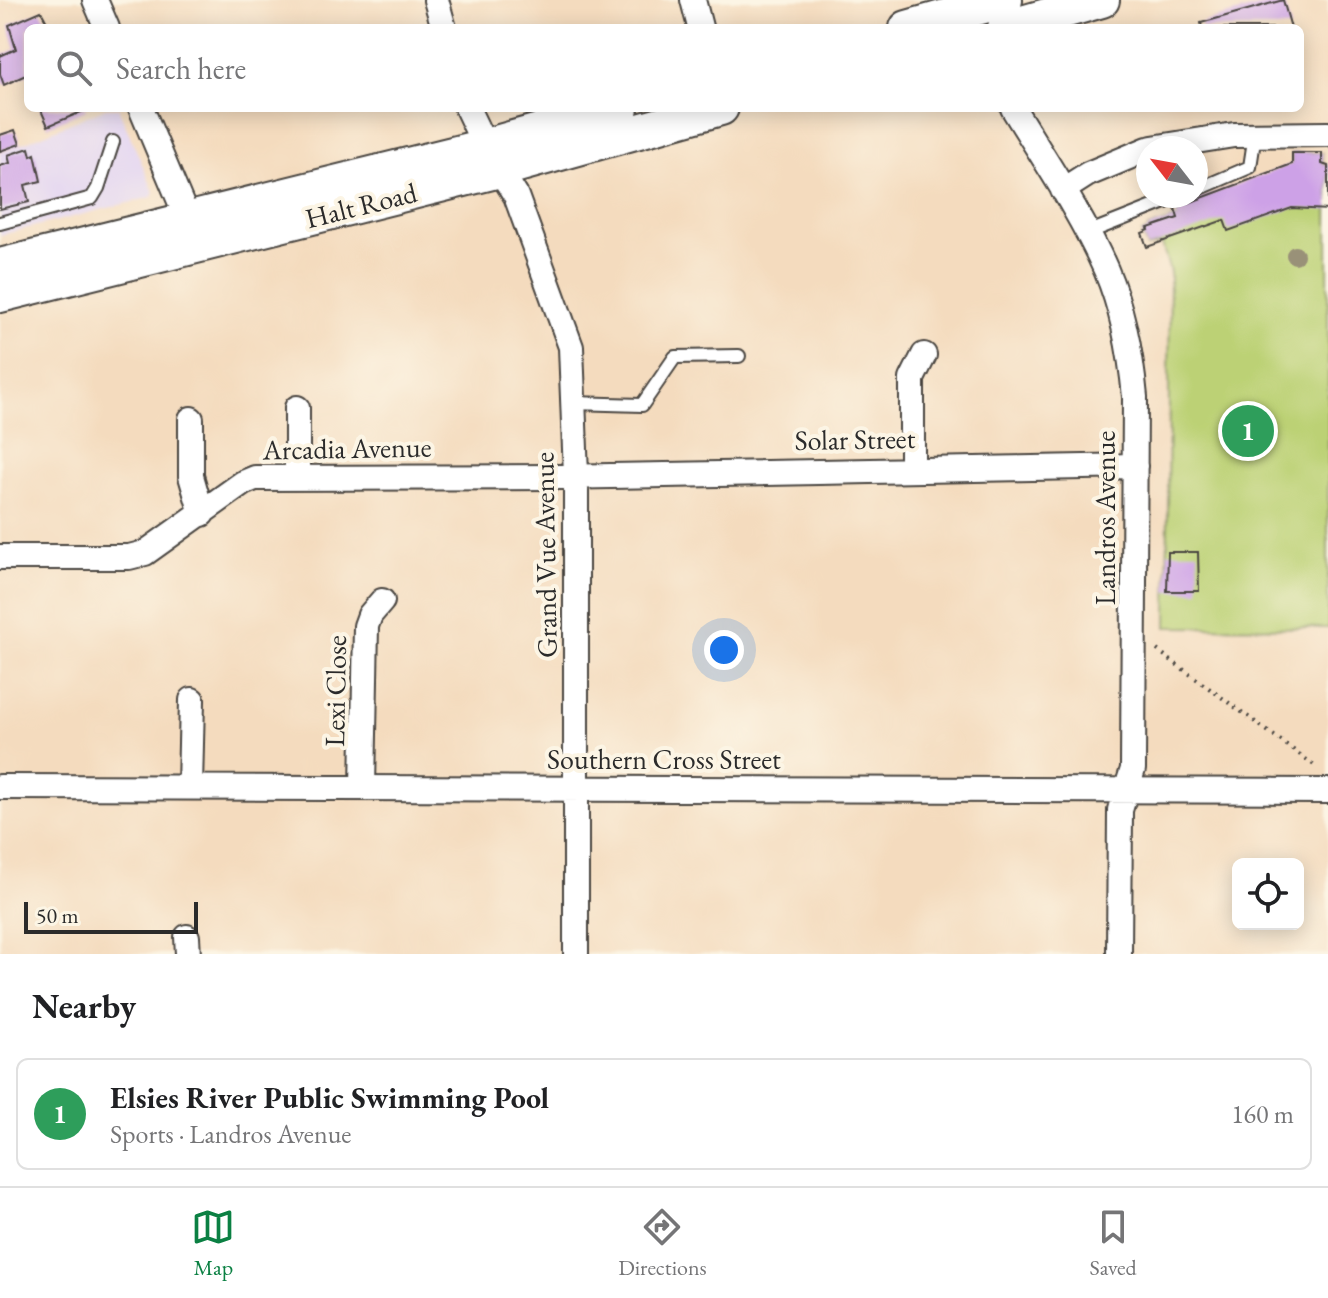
<!DOCTYPE html>
<meta charset="utf-8">
<style>
:root{--surface:#fff;--page:#f6f6f6;--text:#202124;--muted:#757577;--line:#e0e0e0;--accent:#0b8043}
body{margin:0;font-family:"EB Garamond",serif;background:var(--page);color:var(--text)}
.controls{position:absolute;right:24px;bottom:24px;display:grid;overflow:hidden;border-radius:12px;box-shadow:0 4px 20px #0003}
.controls button{width:72px;height:72px;display:grid;place-items:center;padding:0;border:0;border-bottom:2px solid var(--line);background:var(--surface);color:var(--text);font:40px sans-serif}
.compass{position:absolute;left:1136px;top:136px;width:72px;height:72px;border-radius:50%;background:var(--surface);box-shadow:0 4px 20px #0003;rotate:301deg}
.scale{position:absolute;left:24px;bottom:20px;width:174px;box-sizing:border-box;padding-left:8px;border:4px solid #2b2b2b;border-top:0;font-size:22px;line-height:28px;white-space:nowrap;color:#2b2b2b;-webkit-text-stroke:6px #fcf5e5;paint-order:stroke}
.you{position:absolute;left:724px;top:650px;width:28px;height:28px;margin:-20px;border:6px solid #fff;border-radius:50%;background:#1a73e8;box-shadow:0 0 0 12px #1a73e833}
.badge{display:grid;place-items:center;width:52px;height:52px;border-radius:50%;background:var(--accent);color:#fff;font-size:26px;font-weight:700}
.pin{position:absolute;translate:-50% -50%;border:4px solid #fff;box-shadow:0 2px 8px #0006}
.list{margin:0;padding:0;list-style:none}
h2{display:flex;justify-content:space-between;align-items:center;height:104px;margin:0;padding:0 32px;font-size:34px}
h2 small{font-size:26px;font-weight:400;color:var(--muted)}
.list li{display:grid;grid-template-columns:52px 1fr auto;gap:24px;align-items:center;box-sizing:border-box;height:112px;margin:0 16px 16px;padding:0 16px;border:2px solid var(--line);border-radius:12px}
.list b{display:block;font-size:30px;white-space:nowrap}
.list p{margin:0;font-size:26px;white-space:nowrap;color:var(--muted)}
.list em{font-size:26px;font-style:normal;color:var(--muted)}
.icon{flex:none;width:44px;height:44px;fill:none;stroke:currentColor;stroke-width:2;stroke-linecap:round;stroke-linejoin:round}
.map{position:relative;flex:none;width:1328px;height:954px;overflow:hidden}
.search{position:absolute;background:var(--surface);box-shadow:0 4px 20px #0003;left:24px;right:24px;top:24px;height:88px;display:flex;align-items:center;gap:20px;box-sizing:border-box;padding:0 28px;border-radius:12px;color:var(--muted);font-size:30px}
.sheet{height:232px;background:var(--surface)}
nav{display:flex;justify-content:space-around;align-items:center;box-sizing:border-box;height:112px;border-top:2px solid var(--line);background:var(--surface);font-size:22px;color:var(--muted)}
nav a{display:grid;justify-items:center;gap:4px}
nav .on{color:var(--accent)}
.map>svg:first-child{display:block}
</style>
<div class="map">
<svg width="1328" height="954" viewBox="0 0 1328 954">
<rect width="100%" height="100%" fill="#fcf5e5"/>
<filter id="ink" filterUnits="userSpaceOnUse"><feTurbulence type="fractalNoise" baseFrequency=".0125" numOctaves="2"/><feDisplacementMap in="SourceGraphic" scale="16" xChannelSelector="R" yChannelSelector="G"/><feConvolveMatrix kernelMatrix="1 2 1 2 8 2 1 2 1" color-interpolation-filters="sRGB"/></filter>
<filter id="wash" filterUnits="userSpaceOnUse"><feTurbulence type="fractalNoise" baseFrequency=".006" numOctaves="4" result="noise"/><feDisplacementMap in="SourceGraphic" scale="32" xChannelSelector="R" yChannelSelector="G"/><feGaussianBlur stdDeviation="1.8" result="paint"/><feColorMatrix in="noise" values="0 0 0 0 0 0 0 0 0 0 0 0 0 0 0 0 0 1.4 0 .05"/><feComposite in="paint" operator="in"/></filter>
<g filter="url(#wash)">
<rect width="100%" height="100%" fill="#f4dbbe"/>
<path fill="#e2d4f3" d="M106 108H118L154 192 152 197 0 235V153Z"/>
<path fill="#bcd175" stroke="#747e50" stroke-width="2" d="M1292 153H1322V164L1328 166V628L1167 627 1170 272 1162 244 1147 247 1142 233 1149 230 1148 228 1178 218 1292 165Z"/>
<g id="blocks">
<path fill="#cda1e7" d="M1283 0 1291 28H1202L1201 23Z
M41 11 50 28H28V74L4 85 0 74V56L16 49 9 25Z
M40 108H85L86 110 48 126Z
M15 130 20 144 0 151V135Z
M29 148 31 156 35 154 41 181 25 185 29 202 0 209V166L10 163 8 155Z
M1292 153H1322V164L1328 166V210L1292 208 1228 231 1224 220 1147 247 1142 233 1149 230 1148 228 1178 218 1175 208 1292 164Z
M1168 552H1198L1199 591H1167Z"/>
</g>
</g>
<g filter="url(#ink)">
<use href="#blocks" fill-opacity="0" stroke="#494541" stroke-width="2"/>
<g fill="none" stroke-linecap="round" stroke-linejoin="round">
<g stroke="#494541" stroke-width="16">
<path id="lane" d="M1196 190 1250 167 1255 134
M0 223 92 198 98 188 113 142
M1087 233 1181 196
M573 403 642 405 675 357 739 356"/>
</g>
<g stroke="#494541" stroke-width="28">
<path id="street" d="M95 0 107 28
M436 0 444 28
M693 0 700 27
M141 108 193 232
M467 108 485 146 516 196 571 347 576 475V954
M1013 108C1045 161 1081 213 1106 270 1123 310 1131 354 1135 397L1133 769 1120 810 1119 954
M1152 148 1234 135 1328 134
M1063 190 1088 174 1148 149
M191 419V476L202 514
M912 468V379L924 355
M297 476V408
M0 557H129L145 553 243 483 255 478 557 477 1135 466
M0 787 1328 791
M190 787 192 700
M363 788 366 626 370 615 382 601
M187 937 188 954"/>
</g>
<g stroke="#494541" stroke-width="38">
<path id="secondary" d="M907 28 1005 0
M1005 28 1102 0
M0 266 485 146 621 108
M0 295 500 170 721 108"/>
</g>
<path stroke="#494541" stroke-width="4" stroke-dasharray="2 6" stroke-linecap="butt" d="M1157 650 1318 768"/>
<use href="#lane" stroke="#fff" stroke-width="12"/>
<use href="#street" stroke="#fff" stroke-width="24"/>
<use href="#secondary" stroke="#fff" stroke-width="34"/>
</g>
<circle fill="#999178" cx="1295" cy="255" r="9"/>
</g>
<g text-anchor="middle" stroke-width="8" stroke-linejoin="round" paint-order="stroke">
<g font-size="28" fill="#2b2b2b" stroke="#fcf5e5">
<text transform="translate(361 205) rotate(-14)" y="10">Halt Road</text>
<text transform="translate(855 439) rotate(-1)" y="10">Solar Street</text>
<text transform="translate(347 448) rotate(-1)" y="10">Arcadia Avenue</text>
<text transform="translate(1105 518) rotate(-90)" y="10">Landros Avenue</text>
<text transform="translate(545 555) rotate(-91)" y="10">Grand Vue Avenue</text>
<text transform="translate(335 691) rotate(-89)" y="10">Lexi Close</text>
<text x="664" y="769">Southern Cross Street</text>
</g>
</g>
</svg>
<div class="controls">
<button><svg class="icon" aria-label="locate" viewBox="0 0 24 24"><circle cx="12" cy="12" r="6"/><path d="M12 2v4M12 18v4M2 12h4M18 12h4"/></svg></button>
</div>
<svg class="compass" viewBox="-18 -18 36 36"><path d="M0-13l5 13h-10z" fill="#e53935"/><path d="M0 13l5-13h-10z" fill="#757577"/></svg>
<div class="scale">50 m</div>
<div class="you"></div>
<div class="pin badge" style="left:1248px;top:431px;background:#2e9e5b">1</div>
<div class="search"><svg class="icon" aria-label="search" viewBox="0 0 24 24"><circle cx="10" cy="10" r="6"/><path d="M15 15l6 6"/></svg>Search here</div>
</div>
<section class="sheet">
<h2>Nearby<small></small></h2>
<ul class="list">
<li><span class="badge" style="background:#2e9e5b">1</span><div><b>Elsies River Public Swimming Pool</b><p>Sports · Landros Avenue</p></div><em>160 m</em></li>
</ul>
</section>
<nav>
<a class="on"><svg class="icon" aria-label="map" viewBox="0 0 24 24"><path d="M3 6l6-2 6 2 6-2v14l-6 2-6-2-6 2zM9 4v14M15 6v14"/></svg>Map</a>
<a><svg class="icon" aria-label="directions" viewBox="0 0 24 24"><path d="M12 3l9 9-9 9-9-9zM9 14v-3h6M13 9l2 2-2 2"/></svg>Directions</a>
<a><svg class="icon" aria-label="saved" viewBox="0 0 24 24"><path d="M7 4h10v16l-5-4-5 4z"/></svg>Saved</a>
</nav>
